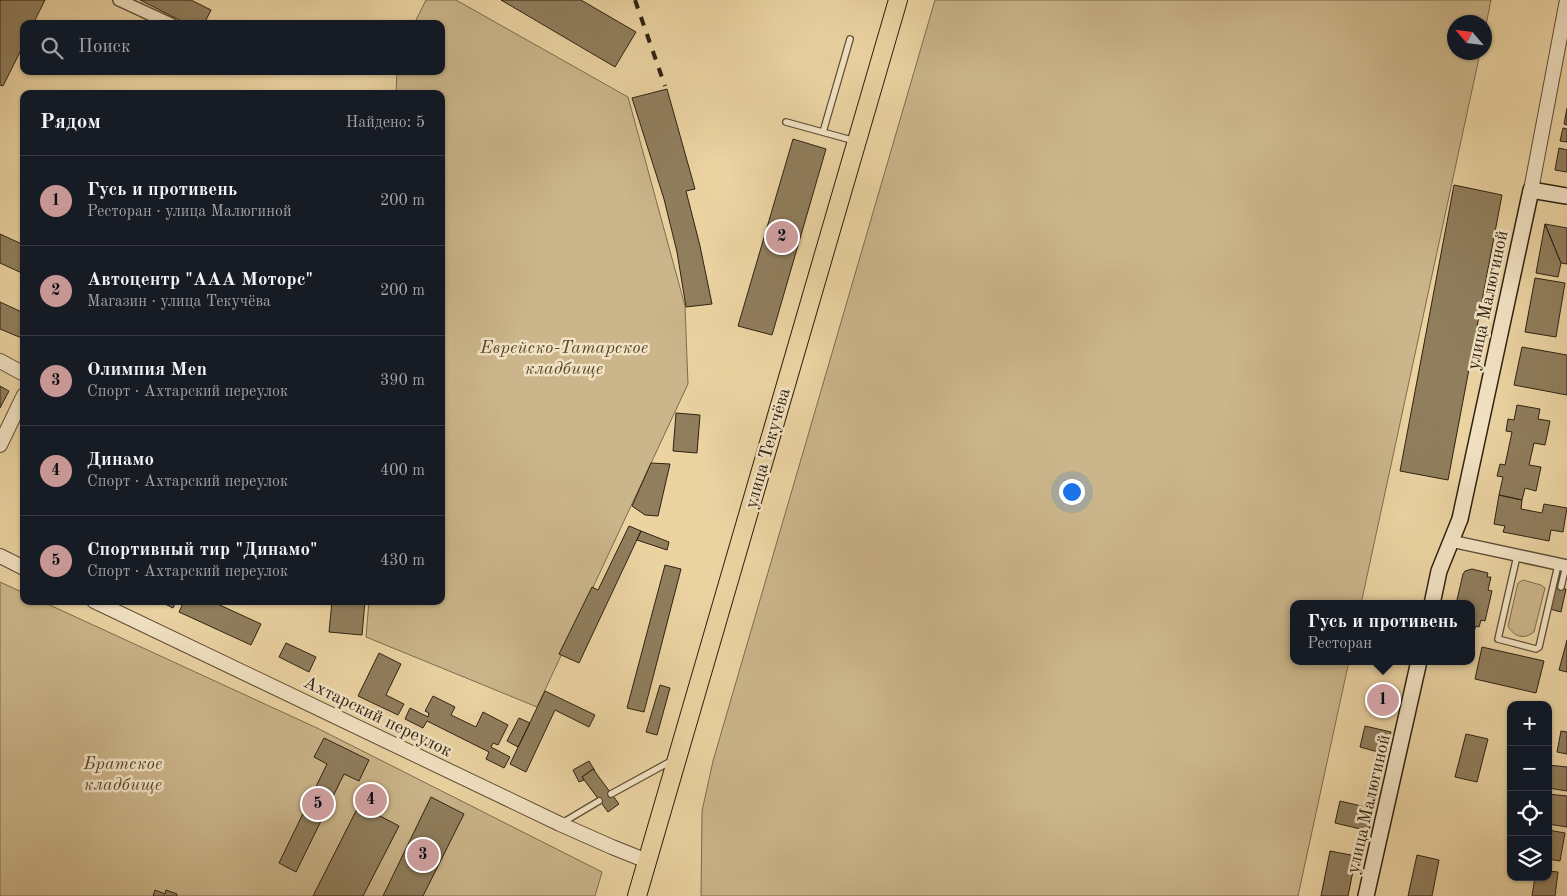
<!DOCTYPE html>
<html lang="ru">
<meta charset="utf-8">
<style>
:root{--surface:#171b24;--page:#20242c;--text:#f1f3f6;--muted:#9ea1a6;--line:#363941;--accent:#c59692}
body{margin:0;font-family:"Old Standard TT",serif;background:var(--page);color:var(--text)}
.controls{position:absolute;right:15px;bottom:15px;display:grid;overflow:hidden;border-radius:10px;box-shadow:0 1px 4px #0004}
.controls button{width:45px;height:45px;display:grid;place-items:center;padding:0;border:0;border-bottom:1px solid var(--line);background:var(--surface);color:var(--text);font:25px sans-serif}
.compass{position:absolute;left:1447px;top:15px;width:45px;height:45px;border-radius:50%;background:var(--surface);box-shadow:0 1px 4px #0004;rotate:298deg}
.you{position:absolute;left:1071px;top:491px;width:18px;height:18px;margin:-12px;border:4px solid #fff;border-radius:50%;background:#1a73e8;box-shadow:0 0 0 8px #1a73e833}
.badge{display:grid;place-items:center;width:32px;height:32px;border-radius:50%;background:var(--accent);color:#111;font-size:16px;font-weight:700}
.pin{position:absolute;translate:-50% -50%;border:2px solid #fff;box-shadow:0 1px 5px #0006}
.popup{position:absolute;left:1290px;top:600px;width:185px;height:65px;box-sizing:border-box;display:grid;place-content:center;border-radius:10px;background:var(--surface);filter:drop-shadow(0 1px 4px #0005);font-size:16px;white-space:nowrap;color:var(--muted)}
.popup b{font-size:19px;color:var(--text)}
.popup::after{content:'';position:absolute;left:50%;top:100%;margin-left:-10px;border:10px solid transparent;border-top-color:var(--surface)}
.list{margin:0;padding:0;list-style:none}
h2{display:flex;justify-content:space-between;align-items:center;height:65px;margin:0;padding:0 20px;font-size:21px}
h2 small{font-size:16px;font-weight:400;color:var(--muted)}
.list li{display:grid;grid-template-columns:32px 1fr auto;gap:15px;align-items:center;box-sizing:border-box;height:90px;padding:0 20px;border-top:1px solid var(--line)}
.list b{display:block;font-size:19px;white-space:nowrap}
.list p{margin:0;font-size:16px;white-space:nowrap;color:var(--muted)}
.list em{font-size:16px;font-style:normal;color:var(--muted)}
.icon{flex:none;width:28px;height:28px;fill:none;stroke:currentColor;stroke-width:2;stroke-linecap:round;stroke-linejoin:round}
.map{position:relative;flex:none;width:1567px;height:896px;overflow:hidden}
.search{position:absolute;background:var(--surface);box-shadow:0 1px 4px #0004;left:20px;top:20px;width:425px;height:55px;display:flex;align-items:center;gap:12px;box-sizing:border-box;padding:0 18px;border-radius:10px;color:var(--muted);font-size:19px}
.panel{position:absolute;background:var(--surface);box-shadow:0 1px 4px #0004;left:20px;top:90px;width:425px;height:515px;border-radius:10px}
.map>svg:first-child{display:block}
</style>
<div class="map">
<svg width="1567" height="896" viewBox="0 0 1567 896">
<rect width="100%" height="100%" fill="#ebd3a2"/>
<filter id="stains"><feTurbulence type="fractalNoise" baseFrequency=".004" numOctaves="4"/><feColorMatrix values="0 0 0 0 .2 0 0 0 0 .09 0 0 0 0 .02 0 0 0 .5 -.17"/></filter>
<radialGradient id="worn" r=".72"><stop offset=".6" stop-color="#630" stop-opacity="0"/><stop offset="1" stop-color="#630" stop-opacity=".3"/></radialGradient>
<path fill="#cbb58a" stroke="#7c6c4e" d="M426 0H456L628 97 685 306 688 384 537 707 366 637 369 601H441V94H396L397 71H441V24H414Z
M935 0H1491L1485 30 1484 22H1454V52L1480 53 1361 604H1294V661H1349L1298 896H701L702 811 713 761Z
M1523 580 1541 585 1545 588 1534 632C1524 640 1514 637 1508 626L1518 583Z
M0 582 24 593V601H41L317 728 602 872 595 896H0Z"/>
<path fill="#907e5d" stroke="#2e2212" d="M0 0H45L33 24H24V44L3 86 0 85Z
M140 0H191L211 10 204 24H187Z
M501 0H581L636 32 615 67Z
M667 89 695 189 686 191 700 246 712 304 686 307 677 252 664 199 632 98Z
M1567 108V125L1564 124Z
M1563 128 1567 129V142L1560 141Z
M793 139 826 149 772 335 738 326Z
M1559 148 1567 150V172L1555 170Z
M1454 185 1502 195 1448 480 1400 471Z
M1545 224 1561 263 1558 277 1536 273Z
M1545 224 1567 228V264L1561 263Z
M0 234 24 245V274L0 263Z
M1535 278 1565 283 1556 337 1525 332Z
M0 302 24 313V339L0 329Z
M1522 347 1567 355V395L1514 385Z
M0 386 9 391 0 408Z
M1517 405 1540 409 1538 419 1550 421 1545 445 1534 443 1529 465 1541 467 1536 491 1525 488 1522 500 1499 495 1503 477 1497 476 1500 464 1505 465 1512 432 1506 431 1508 419 1514 420Z
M676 413 700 415 697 453 673 451Z
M651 463 670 464 658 516 645 515 632 506Z
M1499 495 1522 500 1521 509 1542 513 1544 504 1567 508 1563 532 1551 530 1549 541 1503 532 1505 526 1494 524Z
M629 526 641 531 579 663 559 654 592 587 598 590Z
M641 531 669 542 667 550 637 540Z
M665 565 681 569 644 712 627 708Z
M1472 569 1488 573 1487 577H1491L1488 590 1492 591 1485 621 1481 620 1479 627 1476 626 1474 631H1472V604H1456L1463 574 1465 571Z
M1555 586 1566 589 1561 612 1550 609Z
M159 601H176L173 608Z
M184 601H211L261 624 251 645 179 612Z
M332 601H365L362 635 329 632Z
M1567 640V672L1559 670Z
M286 643 316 657 309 672 279 657Z
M1482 647 1544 661 1536 693 1475 679Z
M379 653 401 664 386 695 404 704 398 715 358 696Z
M660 685 670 688 657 735 646 732Z
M545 691 595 715 589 727 555 710 526 772 510 764Z
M433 696 455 707 451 715 476 727 483 712 508 725 498 745 493 743 491 747 510 757 504 768 486 759 489 752 427 721 423 728 405 719 410 708 428 717 429 713 425 711Z
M519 718 530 723 518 747 507 741Z
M1365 726 1391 732 1385 754 1360 747Z
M1561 731 1567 732V754L1557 752Z
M1466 734 1488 739 1477 782 1455 777Z
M324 738 369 760 359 781 344 774 296 872 279 863 327 764 314 757Z
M589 761 595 771 593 769 582 777 584 780 579 782 573 770Z
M1548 765 1567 767V791L1548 788Z
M593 769 619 804 608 812 582 777Z
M1548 794 1567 796V827L1548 824Z
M431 797 464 814 423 896H383Z
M1340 801 1374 809 1369 831 1335 823Z
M359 805 399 826 363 896H313Z
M1548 830 1565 833 1560 861 1548 859Z
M1330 851 1356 856 1348 896H1321Z
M1417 855 1439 860 1432 896H1408Z
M1548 871 1558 872 1555 896H1532L1535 877H1548Z
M155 890 165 894 166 890 177 894V896H153Z"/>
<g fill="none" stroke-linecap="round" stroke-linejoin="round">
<g stroke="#5d4e36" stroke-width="8">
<path id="service" d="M786 122 855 141
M823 132 850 39
M1517 556 1498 639 1536 649 1539 647 1558 565
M1561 587 1566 566
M611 794 673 760
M562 823 599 801"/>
</g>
<g stroke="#5d4e36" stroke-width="14">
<path id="minor" d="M119 0 171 24
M1451 541 1567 566"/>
</g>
<g stroke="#5d4e36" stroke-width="16">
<path id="tertiary" d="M1531 190 1567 0
M0 361 24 374
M0 445 24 395
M0 556 24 568
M94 601 560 824 612 847 647 861"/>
</g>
<g stroke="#2e2212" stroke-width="18">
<path id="secondary" d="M1432 604 1439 571 1460 519 1531 190 1567 196
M1366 896 1419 661"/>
</g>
<g stroke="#2e2212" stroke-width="20">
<path id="primary" d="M637 896 898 0"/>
</g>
<use href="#service" stroke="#f2e2c3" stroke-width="5.5"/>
<use href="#minor" stroke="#f2e2c3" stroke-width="11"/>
<use href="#tertiary" stroke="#f2e2c3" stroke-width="14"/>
<use href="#secondary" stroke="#f2e2c3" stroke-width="15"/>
<use href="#primary" stroke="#ebd3a2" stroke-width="18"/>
<path stroke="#2e2212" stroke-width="4" stroke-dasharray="9 9" stroke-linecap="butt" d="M635 0 665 86"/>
</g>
<g text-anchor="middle" stroke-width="5" stroke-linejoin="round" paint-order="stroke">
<g font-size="18" fill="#2e2212" stroke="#f2e2c3">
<text transform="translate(1487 300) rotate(-78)" y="6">улица Малюгиной</text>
<text transform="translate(767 448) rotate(-74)" y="6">улица Текучёва</text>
<text transform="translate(378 716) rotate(26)" y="6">Ахтарский переулок</text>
<text transform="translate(1368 804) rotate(-77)" y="6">улица Малюгиной</text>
</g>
<g font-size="18" font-style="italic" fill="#554730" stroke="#f2e2c3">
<text x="564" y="353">Еврейско-Татарское<tspan x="564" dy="21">кладбище</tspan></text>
<text x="123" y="769">Братское<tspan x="123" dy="21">кладбище</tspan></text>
</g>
</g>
<rect width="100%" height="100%" filter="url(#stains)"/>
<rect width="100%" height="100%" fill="url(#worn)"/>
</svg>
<div class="controls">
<button>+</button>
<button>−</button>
<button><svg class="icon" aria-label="locate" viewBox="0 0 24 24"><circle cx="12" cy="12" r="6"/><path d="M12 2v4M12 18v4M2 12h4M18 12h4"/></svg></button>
<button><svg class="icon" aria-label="layers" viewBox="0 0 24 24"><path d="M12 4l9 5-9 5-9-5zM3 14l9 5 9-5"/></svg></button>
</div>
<svg class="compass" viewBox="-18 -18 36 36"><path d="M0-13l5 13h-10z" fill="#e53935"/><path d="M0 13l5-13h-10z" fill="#9ea1a6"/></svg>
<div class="you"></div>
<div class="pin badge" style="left:1383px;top:700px">1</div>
<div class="popup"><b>Гусь и противень</b>Ресторан</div>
<div class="pin badge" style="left:782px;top:237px">2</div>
<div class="pin badge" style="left:423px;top:855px">3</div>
<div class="pin badge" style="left:371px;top:800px">4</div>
<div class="pin badge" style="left:318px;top:804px">5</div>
<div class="search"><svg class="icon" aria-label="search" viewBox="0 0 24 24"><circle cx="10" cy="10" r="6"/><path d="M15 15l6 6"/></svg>Поиск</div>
<section class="panel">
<h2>Рядом<small>Найдено: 5</small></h2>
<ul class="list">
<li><span class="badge">1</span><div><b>Гусь и противень</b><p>Ресторан · улица Малюгиной</p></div><em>200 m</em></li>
<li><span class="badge">2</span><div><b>Автоцентр &quot;ААА Моторс&quot;</b><p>Магазин · улица Текучёва</p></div><em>200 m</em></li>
<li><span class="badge">3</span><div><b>Олимпия Men</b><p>Спорт · Ахтарский переулок</p></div><em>390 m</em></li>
<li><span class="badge">4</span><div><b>Динамо</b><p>Спорт · Ахтарский переулок</p></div><em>400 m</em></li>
<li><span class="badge">5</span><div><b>Спортивный тир &quot;Динамо&quot;</b><p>Спорт · Ахтарский переулок</p></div><em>430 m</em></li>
</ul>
</section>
</div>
